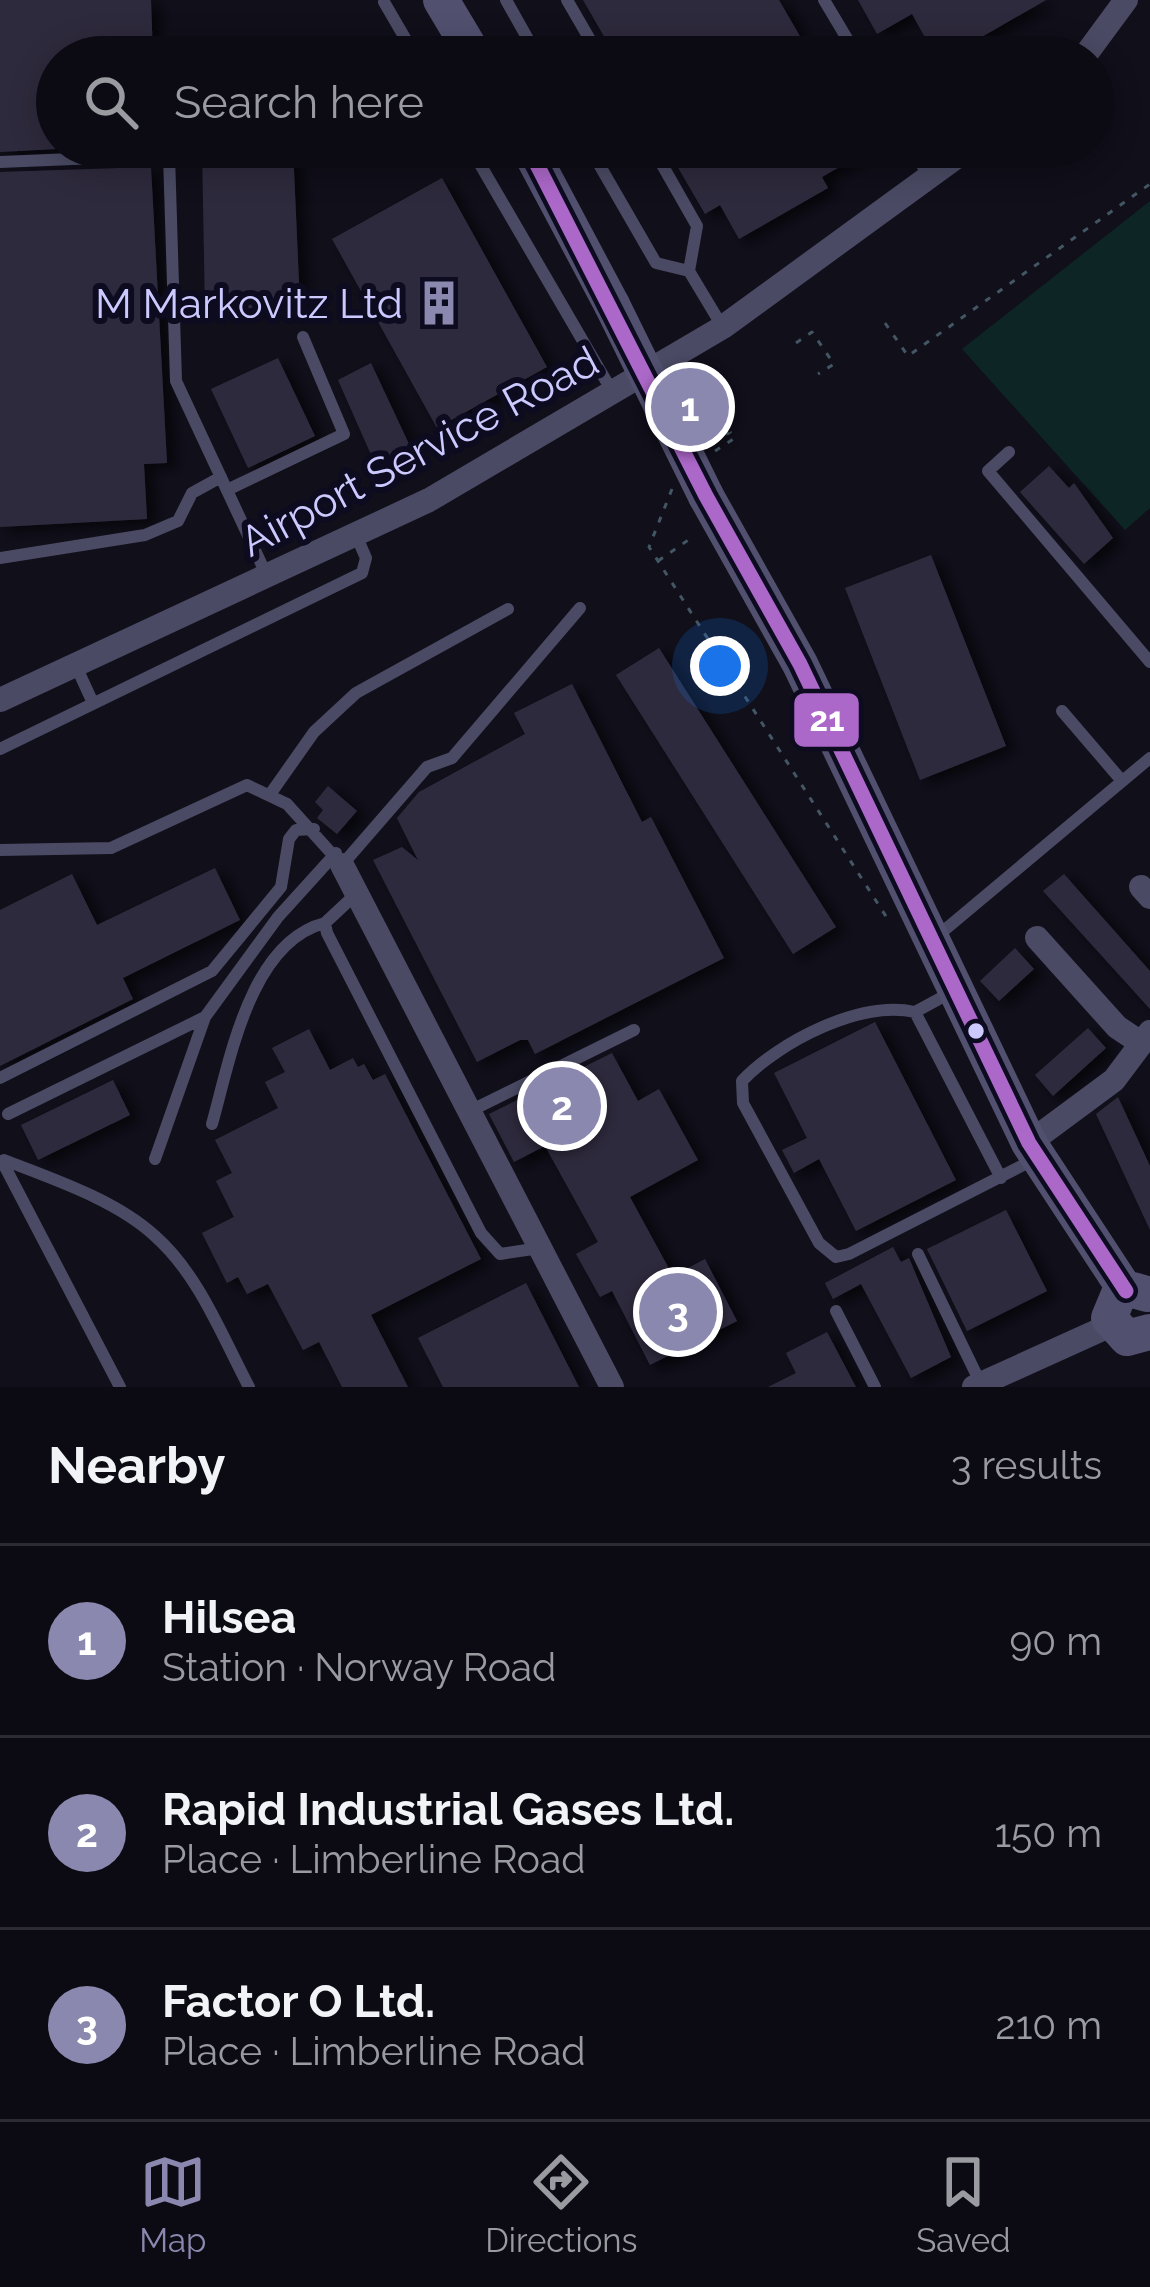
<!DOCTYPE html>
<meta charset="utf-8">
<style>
:root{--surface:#0c0b14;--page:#1a1922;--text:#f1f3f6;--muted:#9a9ba0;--line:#2c2b34;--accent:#8a88af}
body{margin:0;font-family:Raleway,sans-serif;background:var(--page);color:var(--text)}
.you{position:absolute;left:720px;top:666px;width:42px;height:42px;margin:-30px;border:9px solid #fff;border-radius:50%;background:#1a73e8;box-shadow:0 0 0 18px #1a73e833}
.badge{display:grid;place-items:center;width:78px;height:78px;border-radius:50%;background:var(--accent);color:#fff;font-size:39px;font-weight:700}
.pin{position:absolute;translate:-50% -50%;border:6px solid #fff;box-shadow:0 3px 12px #0006}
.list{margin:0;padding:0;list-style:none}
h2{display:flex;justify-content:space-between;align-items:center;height:156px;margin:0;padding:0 48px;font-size:51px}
h2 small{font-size:39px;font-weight:400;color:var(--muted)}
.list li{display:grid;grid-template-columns:78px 1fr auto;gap:36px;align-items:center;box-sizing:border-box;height:192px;padding:0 48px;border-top:3px solid var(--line)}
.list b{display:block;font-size:45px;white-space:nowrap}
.list p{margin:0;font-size:39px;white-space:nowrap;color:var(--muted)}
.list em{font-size:39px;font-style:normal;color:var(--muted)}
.icon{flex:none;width:66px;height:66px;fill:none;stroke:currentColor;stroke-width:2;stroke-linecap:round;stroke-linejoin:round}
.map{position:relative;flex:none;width:1150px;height:1387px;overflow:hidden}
.search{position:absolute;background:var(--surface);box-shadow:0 6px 30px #0003;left:36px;right:36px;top:36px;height:132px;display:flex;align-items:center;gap:30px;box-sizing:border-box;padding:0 42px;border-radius:66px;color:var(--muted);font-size:45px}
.sheet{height:732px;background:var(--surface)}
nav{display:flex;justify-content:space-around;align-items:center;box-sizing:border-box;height:168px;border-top:3px solid var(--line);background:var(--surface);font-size:33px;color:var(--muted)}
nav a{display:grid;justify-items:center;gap:6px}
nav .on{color:var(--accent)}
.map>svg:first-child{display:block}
</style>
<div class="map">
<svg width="1150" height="1387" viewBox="0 0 1150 1387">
<defs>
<filter id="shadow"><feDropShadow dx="9" dy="5" stdDeviation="6" flood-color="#0009"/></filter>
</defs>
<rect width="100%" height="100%" fill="#100f1a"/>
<path fill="#0d2625" d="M1150 201V508L1125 530 962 349Z"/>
<path fill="#2e2c3e" filter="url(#shadow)" d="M0 0H151L153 57H57V149L0 152Z
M583 0H779L812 57H616Z
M858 0H1046L947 57H936L912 14 877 34Z
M202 147H293L300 306 205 310Z
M666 147H874L822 177 828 188 739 239 720 205 705 214Z
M151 167 167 463 144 464 147 519 0 527V172Z
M442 178 547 367 437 428 332 239Z
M278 358 315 436 248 468 211 389Z
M371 363 416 459 380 475 338 380Z
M1049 466 1069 488 1074 483 1113 538 1084 564 1020 492Z
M931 555 1006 746 920 780 845 588Z
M659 648 836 927 793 954 616 675Z
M572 684 642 822 651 817 724 958 535 1054 528 1040H520L477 1062 373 860 402 847 418 860 397 818 419 792 525 734 514 713Z
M328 786 357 811 337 834 317 818 323 810 315 802Z
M215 868 240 920 123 978 133 999 0 1066V910L72 874 97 925Z
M1064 874 1150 971V1009L1043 891Z
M1015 948 1034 969 999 1001 980 981Z
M875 1022 956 1180 856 1231 819 1159 794 1173 782 1150 807 1138 774 1073Z
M1088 1028 1106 1048 1053 1096 1035 1075Z
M309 1029 330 1070 353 1058 358 1067 364 1064 373 1080 385 1074 481 1259 371 1315 408 1387H342L319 1342 303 1350 268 1284 247 1294 238 1277 227 1283 202 1233 234 1217 216 1181 232 1173 215 1140 278 1108 265 1082 285 1072 272 1048Z
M612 1053 638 1101 659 1089 698 1160 630 1197 673 1276 705 1259 737 1321 650 1365 612 1291 600 1297 576 1254 598 1242 545 1146 514 1162 489 1114Z
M113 1080 130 1115 38 1160 21 1125Z
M1118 1097 1150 1166V1230L1096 1114Z
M1006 1210 1047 1291 967 1331 927 1249Z
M893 1247 901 1262 909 1258 951 1357 911 1378 861 1284 833 1299 825 1283Z
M526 1283 579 1387H443L418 1338Z
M827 1332 856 1387H768L796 1373 786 1353Z"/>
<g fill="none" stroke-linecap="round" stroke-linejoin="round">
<path stroke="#435663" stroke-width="3" stroke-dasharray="6 9" stroke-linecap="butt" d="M885 323 908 356 1150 184
M796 343 812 332 834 364 818 374
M685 374 697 393
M712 439 729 433
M715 451 735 438 730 432
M672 489 649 547 889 921
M658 561 694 536"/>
<path stroke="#4a4a64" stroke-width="12" d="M506 0 538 57
M567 0 600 57
M824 0 858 57
M384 2 416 57
M470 147 612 391
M589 147 656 263 689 271 722 326
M652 147 697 226 689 271
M911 147 929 176
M0 162 169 155 176 381 267 576
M1009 452 988 471 1150 662
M227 490 344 434 303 337
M0 558 145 535 178 521 192 493 221 477
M76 666 93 703
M1062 711 1122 781
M0 749 362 573 366 558 356 535
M271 793 314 732 356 693 508 609
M0 850 111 848 247 785 287 804 342 865 427 767 452 758 580 608
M356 894 325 923 327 933 481 1233 500 1254 540 1248
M935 938 1150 758
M950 993 915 1012 1001 1178
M915 1012C861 1000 780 1041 742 1081L743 1103 819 1243 836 1257 849 1254 1033 1160
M0 1078 212 971 281 887 289 839 296 830 314 829
M470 1111 634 1030
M8 1114 205 1017
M212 1124C230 1060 250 942 325 923
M155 1159 205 1017 278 917 336 853
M4 1160C53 1179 116 1200 155 1236 199 1275 222 1336 249 1387
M2 1161 120 1387
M918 1254 981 1384
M836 1311 875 1387"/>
<path stroke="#4a4a64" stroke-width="24" d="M1084 57 1126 0
M0 700 429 500 723 327 970 147
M342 865 612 1387
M1141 887 1150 897
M1037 938 1117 1027 1141 1043
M1029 1143 1114 1080 1150 1032
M974 1387 1111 1325"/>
<path stroke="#51506f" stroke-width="36" d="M441 0 475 57
M528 147 612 305
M706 496 800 664 1029 1143 1126 1291
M1147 1294 1133 1290 1119 1294 1109 1318 1127 1338 1150 1332"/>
<path stroke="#51506f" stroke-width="36" d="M612 305 706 496"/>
<g stroke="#0d0b1f" stroke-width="24">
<path id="bus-1" d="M528 147 706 496 800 664 1029 1143 1126 1291"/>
</g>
<use href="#bus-1" stroke="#ac68c9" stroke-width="15"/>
</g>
<defs>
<g id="building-bare" transform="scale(3.6)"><path d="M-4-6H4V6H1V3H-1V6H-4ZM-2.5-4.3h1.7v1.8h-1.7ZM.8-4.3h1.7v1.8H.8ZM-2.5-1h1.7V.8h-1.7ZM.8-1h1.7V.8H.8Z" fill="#8a88af" stroke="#0d0b1f" stroke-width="2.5" paint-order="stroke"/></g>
</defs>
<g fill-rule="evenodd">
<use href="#building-bare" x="439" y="303"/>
</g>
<circle fill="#ccc9ff" stroke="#0d0b1f" stroke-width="4.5" cx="976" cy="1031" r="10"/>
<g text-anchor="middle" stroke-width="12" stroke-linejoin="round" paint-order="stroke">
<g font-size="42" fill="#ccc9ff" stroke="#0d0b1f" text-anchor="end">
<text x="403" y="318">M Markovitz Ltd</text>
</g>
<g font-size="42" fill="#ccc9ff" stroke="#0d0b1f">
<text transform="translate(419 451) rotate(-28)" y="15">Airport Service Road</text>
</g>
</g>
<rect stroke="#0d0b1f" stroke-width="4.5" x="792" y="691" width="69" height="58" rx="12" fill="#ac68c9"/>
<g font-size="33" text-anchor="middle" font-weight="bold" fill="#fff">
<text x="827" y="731">21</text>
</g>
</svg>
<div class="you"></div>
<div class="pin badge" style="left:690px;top:407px">1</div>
<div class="pin badge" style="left:562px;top:1106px">2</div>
<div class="pin badge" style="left:678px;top:1312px">3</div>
<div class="search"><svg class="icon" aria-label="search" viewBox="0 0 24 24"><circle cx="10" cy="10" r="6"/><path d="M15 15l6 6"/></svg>Search here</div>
</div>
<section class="sheet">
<h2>Nearby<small>3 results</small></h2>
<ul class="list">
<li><span class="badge">1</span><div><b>Hilsea</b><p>Station · Norway Road</p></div><em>90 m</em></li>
<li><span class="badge">2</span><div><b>Rapid Industrial Gases Ltd.</b><p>Place · Limberline Road</p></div><em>150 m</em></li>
<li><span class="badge">3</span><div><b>Factor O Ltd.</b><p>Place · Limberline Road</p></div><em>210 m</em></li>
</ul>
</section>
<nav>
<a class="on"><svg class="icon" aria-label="map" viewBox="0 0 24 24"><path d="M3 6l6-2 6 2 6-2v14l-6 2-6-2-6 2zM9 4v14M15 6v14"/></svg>Map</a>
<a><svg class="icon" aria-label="directions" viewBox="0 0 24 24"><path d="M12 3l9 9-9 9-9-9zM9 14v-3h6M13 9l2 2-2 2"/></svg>Directions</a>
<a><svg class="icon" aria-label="saved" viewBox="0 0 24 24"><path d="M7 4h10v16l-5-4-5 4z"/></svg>Saved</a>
</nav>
